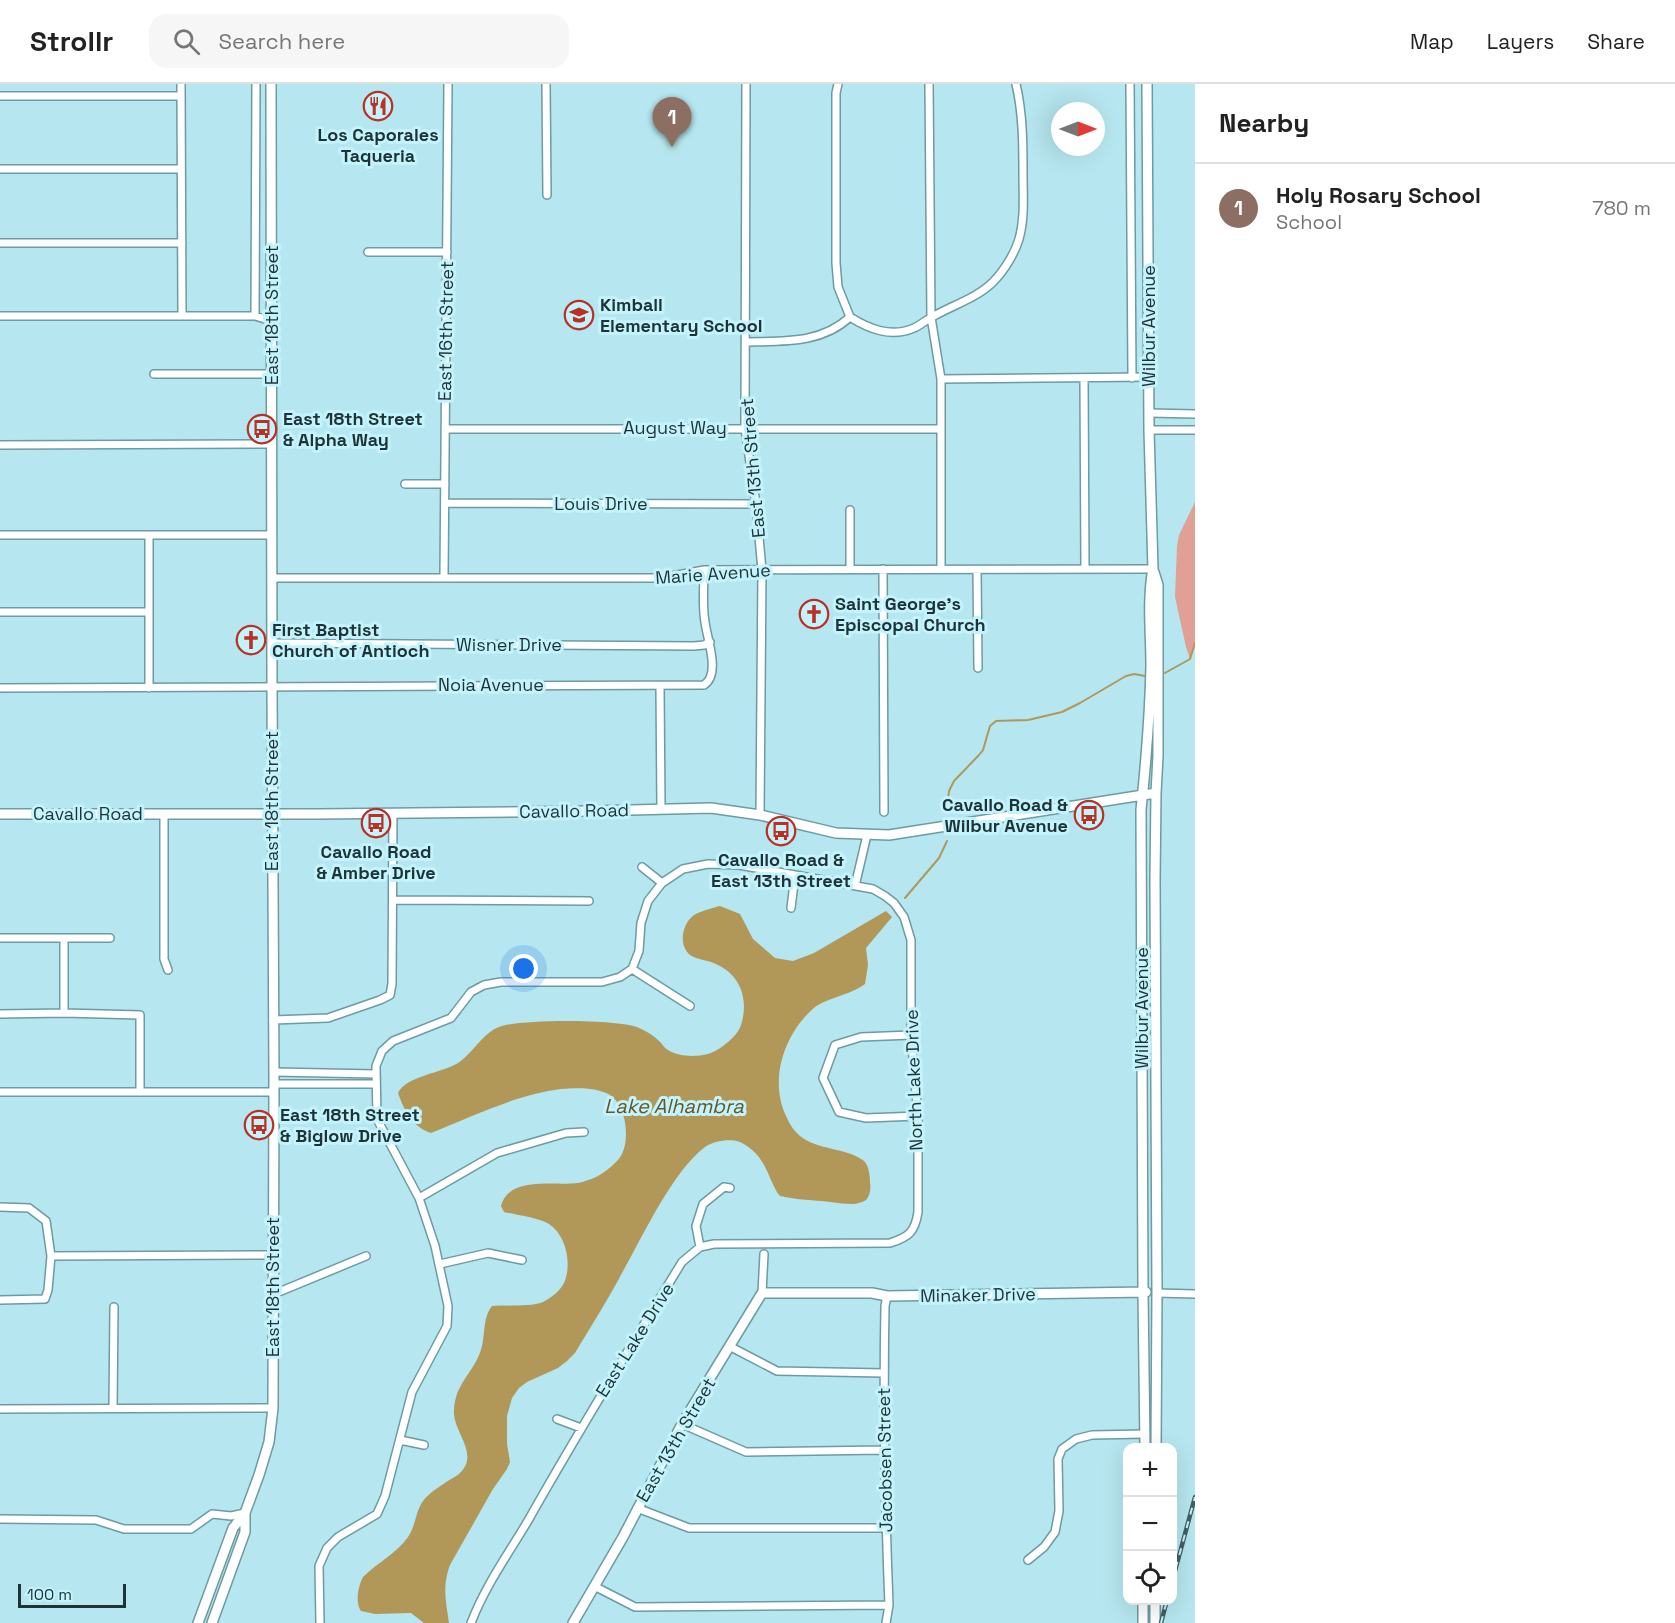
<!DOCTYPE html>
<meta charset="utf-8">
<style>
:root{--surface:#fff;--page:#f6f6f6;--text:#222;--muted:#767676;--line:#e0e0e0;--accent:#0b8043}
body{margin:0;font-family:"Space Grotesk",sans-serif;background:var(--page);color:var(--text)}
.controls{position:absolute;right:18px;bottom:18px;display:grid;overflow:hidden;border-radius:12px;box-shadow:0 6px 24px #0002}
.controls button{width:54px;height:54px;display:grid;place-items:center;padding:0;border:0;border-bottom:2px solid var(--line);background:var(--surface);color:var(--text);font:30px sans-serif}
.compass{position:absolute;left:1051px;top:18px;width:54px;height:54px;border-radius:50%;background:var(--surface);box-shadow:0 6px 24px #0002;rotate:90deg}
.scale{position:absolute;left:18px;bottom:15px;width:108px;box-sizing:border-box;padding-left:6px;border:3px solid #1f3235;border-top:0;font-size:16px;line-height:21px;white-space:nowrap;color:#1f3235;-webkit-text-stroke:4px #c3f3fc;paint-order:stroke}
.you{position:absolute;left:524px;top:885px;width:21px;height:21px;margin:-15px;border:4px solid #fff;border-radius:50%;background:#1a73e8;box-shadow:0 0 0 9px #1a73e833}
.badge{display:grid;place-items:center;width:39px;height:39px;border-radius:50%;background:var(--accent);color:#fff;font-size:20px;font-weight:700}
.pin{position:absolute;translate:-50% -50px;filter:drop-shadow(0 2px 3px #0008)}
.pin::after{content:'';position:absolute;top:32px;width:21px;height:18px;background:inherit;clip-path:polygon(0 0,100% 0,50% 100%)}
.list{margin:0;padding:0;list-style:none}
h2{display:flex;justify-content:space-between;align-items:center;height:78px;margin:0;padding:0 24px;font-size:26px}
h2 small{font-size:20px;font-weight:400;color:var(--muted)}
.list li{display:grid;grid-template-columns:39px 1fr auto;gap:18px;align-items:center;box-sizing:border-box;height:90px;padding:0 24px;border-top:2px solid var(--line)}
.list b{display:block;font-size:22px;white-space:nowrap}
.list p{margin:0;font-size:20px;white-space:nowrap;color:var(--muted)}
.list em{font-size:20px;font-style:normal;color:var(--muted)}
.icon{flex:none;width:33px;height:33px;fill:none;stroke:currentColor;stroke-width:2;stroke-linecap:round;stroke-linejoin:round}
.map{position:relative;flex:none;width:1195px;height:1539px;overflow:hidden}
header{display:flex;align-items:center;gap:36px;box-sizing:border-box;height:84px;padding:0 30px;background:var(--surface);border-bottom:2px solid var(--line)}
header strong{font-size:28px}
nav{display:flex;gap:33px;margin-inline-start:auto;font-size:21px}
.search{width:420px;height:54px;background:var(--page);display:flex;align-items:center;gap:15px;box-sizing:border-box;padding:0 21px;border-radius:18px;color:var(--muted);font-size:22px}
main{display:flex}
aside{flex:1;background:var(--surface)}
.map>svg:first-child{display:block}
</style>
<header>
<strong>Strollr</strong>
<div class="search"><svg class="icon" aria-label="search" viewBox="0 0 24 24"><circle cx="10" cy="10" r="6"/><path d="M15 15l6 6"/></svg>Search here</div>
<nav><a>Map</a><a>Layers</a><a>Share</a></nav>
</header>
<main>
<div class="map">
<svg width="1195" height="1539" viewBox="0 0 1195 1539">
<rect width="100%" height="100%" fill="#b6e6ef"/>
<path fill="#e1a095" d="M1195 418V559L1190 575 1186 563 1175 513 1177 462 1179 451Z"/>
<path fill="#b19858" d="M720 822 740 830 753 855 775 874 793 877 814 869 886 827 892 833 866 864 868 881 865 900C850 911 827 914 815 923 784 949 768 997 787 1034 790 1041 794 1047 800 1052 817 1066 848 1064 864 1077 869 1082 870 1092 870 1099 871 1104 870 1112 866 1116 863 1118 856 1120 853 1120 846 1120 838 1119 830 1118 814 1116 797 1116 780 1112 776 1108 774 1102 771 1096 764 1079 758 1067 740 1058 731 1054 713 1057 705 1063 672 1088 643 1152 622 1189 608 1216 591 1242 575 1269L567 1277 558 1284 527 1298 519 1304 512 1314 507 1332V1360L510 1378 507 1385 493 1405 450 1481C442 1503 446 1517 449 1539H424L411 1529 375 1530 361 1527C355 1519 358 1502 363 1493 377 1479 397 1469 408 1453 415 1443 415 1432 420 1422 427 1408 446 1399 459 1390 480 1371 455 1350 454 1330 453 1299 476 1288 482 1262 485 1249 483 1233 492 1222 506 1221 531 1223 543 1218 551 1214 560 1207 564 1199 572 1181 567 1152 549 1140 539 1134 517 1131 504 1128L501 1122C508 1092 555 1102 578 1099 588 1097 598 1093 607 1086 612 1082 619 1076 622 1070 630 1054 626 1021 610 1011 596 1003 576 1004 561 1005 518 1010 471 1033 431 1049 412 1043 404 1026 398 1009 406 992 442 989 458 979 472 970 484 948 499 943 519 935 620 935 639 944 646 947 653 951 658 956 662 959 664 964 668 966 679 973 696 973 708 970 719 967 738 952 741 941 749 916 741 891 716 880 708 876 698 876 690 871 678 861 682 840 694 831 701 827 712 824 720 822Z"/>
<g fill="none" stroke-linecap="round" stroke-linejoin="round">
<path stroke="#b19858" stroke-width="2" d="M1165 589 1190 575 1195 559
M947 723 949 707 954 697 979 671 983 666 990 642 996 637 1028 636 1062 628 1080 619 1126 592 1134 590 1145 592
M905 814 939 774 947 757"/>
<g stroke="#6c9ba2" stroke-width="10">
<path id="street" d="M181 0 182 231
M546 0 547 111
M746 0 745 344 756 420 762 486 760 731
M838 0 836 9V179L838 203 850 233
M929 0 931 233 941 295V485
M1130 0 1132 294
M0 12H181
M0 85H181
M0 159H182
M368 168H447
M0 232H255L272 237
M255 232 256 0
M746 258C783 257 821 260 850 233 869 245 891 254 914 244 921 241 927 235 934 232 953 221 977 214 993 198 1004 187 1015 169 1019 155 1025 134 1023 113 1023 91 1023 60 1023 30 1016 0
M154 290H272
M1084 294 1085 485
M941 295 1149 293
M1149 329 1195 330
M445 345H940
M1149 346H1195
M0 361 272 360
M405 400H445
M445 419 756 420
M850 426V485
M0 451H272
M883 485 884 728
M977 486 978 584
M272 494H662L704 486 1153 485
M444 494 448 0
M0 528H149
M272 559 694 562 704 561 710 558
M660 602 661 725
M0 604 704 601C721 590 707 555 705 538 702 522 704 503 704 486
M149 604V451
M164 730V875L168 886
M642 783 662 799
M855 802 867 751
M393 816 589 817
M791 824 795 791
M0 854H110
M64 855V929
M632 885 690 922
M0 930 64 929 140 931V1008
M273 936 328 934 380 916 390 911 392 900 393 729
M911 951 861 953 835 961 823 994 839 1028 866 1034 918 1032
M274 988 376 990
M274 1000H376
M0 1008H274
M419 1114 497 1069 566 1049 584 1048
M0 1123 29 1124 46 1137 51 1172
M700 1163 696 1142 703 1120 724 1103 730 1104
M440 1180 488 1169 522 1176
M762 1209 764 1170
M1157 1209 1195 1210
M274 1210 366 1172
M0 1216 45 1215 48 1206 51 1172 273 1171
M731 1263 777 1287 884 1289
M113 1324 114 1223
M0 1325 273 1324
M557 1335 581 1344
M682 1340 746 1368 884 1366
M400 1356 424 1361
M637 1424 689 1444H886
M0 1435 96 1436 124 1445H191L212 1430 231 1432 245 1429
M1028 1476 1044 1463 1055 1448 1059 1427 1058 1375 1062 1365 1076 1355 1092 1351 1145 1350
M594 1502 635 1523 889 1521
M320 1539 319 1482 327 1464 338 1453 377 1430 385 1412 412 1308 447 1242 448 1222 435 1162 419 1114 377 1035 376 982 382 967 393 957 451 934 471 908 484 901 501 898H602L620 893 632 885 639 867 641 839 648 817 662 799 683 785 708 780 739 781 873 805 885 812 894 819 904 833 911 856V951L918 1032V1128C915 1148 909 1153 890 1159L714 1160 700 1163 682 1178C630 1263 578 1348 529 1435 509 1469 485 1502 471 1539
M886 1539 889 1521C885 1421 883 1322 885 1222L887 1212"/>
</g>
<g stroke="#6c9ba2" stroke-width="12">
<path id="secondary" d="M1154 488 1158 501V672L1156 709 1155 796 1157 1209 1156 1364
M0 730H319L591 727 711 724 760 731 836 749 889 751 1156 709
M1145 1364 1143 1208 1141 726C1146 678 1150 630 1151 582 1151 550 1147 516 1153 485L1149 346 1147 0
M1143 1516V1539
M1155 1516V1539
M198 1539 233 1444 245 1429
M212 1539 245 1448V1429L259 1391 269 1358 273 1324 274 996 272 602 271 0
M573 1539 623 1453 682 1340 762 1209H872L887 1212 1146 1208"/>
</g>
<use href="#street" stroke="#fff" stroke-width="7"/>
<use href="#secondary" stroke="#fff" stroke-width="9"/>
<g stroke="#435d61" stroke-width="4.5">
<path id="rail" d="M1172 1498 1195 1413
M1161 1539 1167 1516"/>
</g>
<use href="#rail" stroke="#c3f3fc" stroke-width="2" stroke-dasharray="7" stroke-linecap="butt"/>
</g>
<defs>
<g id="restaurant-ring" transform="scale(1.5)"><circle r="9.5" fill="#c3f3fc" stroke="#bc2f23" stroke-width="1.5"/><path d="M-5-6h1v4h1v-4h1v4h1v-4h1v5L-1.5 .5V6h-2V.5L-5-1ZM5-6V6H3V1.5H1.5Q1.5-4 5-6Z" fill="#bc2f23"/></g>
<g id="school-ring" transform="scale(1.5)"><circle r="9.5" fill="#c3f3fc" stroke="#bc2f23" stroke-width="1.5"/><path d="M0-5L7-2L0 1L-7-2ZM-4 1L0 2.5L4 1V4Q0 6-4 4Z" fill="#bc2f23"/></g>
<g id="bus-ring" transform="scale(1.5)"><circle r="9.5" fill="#c3f3fc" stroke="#bc2f23" stroke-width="1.5"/><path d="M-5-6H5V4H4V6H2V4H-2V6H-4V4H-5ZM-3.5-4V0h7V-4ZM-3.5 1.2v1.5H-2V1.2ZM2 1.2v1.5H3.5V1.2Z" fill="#bc2f23"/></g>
<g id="church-ring" transform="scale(1.5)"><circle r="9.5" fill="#c3f3fc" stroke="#bc2f23" stroke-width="1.5"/><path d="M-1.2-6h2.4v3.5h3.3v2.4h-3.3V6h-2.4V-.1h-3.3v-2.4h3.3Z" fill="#bc2f23"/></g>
</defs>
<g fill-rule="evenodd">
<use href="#restaurant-ring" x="378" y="22"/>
<use href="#school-ring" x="579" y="231"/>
<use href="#bus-ring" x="262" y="345"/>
<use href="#church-ring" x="814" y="530"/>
<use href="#church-ring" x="251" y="556"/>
<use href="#bus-ring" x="1089" y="731"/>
<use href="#bus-ring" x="376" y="739"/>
<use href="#bus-ring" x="781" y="747"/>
<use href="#bus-ring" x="259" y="1041"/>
</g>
<g text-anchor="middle" stroke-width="6" stroke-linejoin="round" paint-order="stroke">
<g font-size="18" font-weight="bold" fill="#1f3235" stroke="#c3f3fc" text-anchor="start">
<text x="378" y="57" text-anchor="middle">Los Caporales<tspan x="378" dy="21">Taqueria</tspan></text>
<text x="600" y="227">Kimball<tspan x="600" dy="21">Elementary School</tspan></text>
<text x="283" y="341">East 18th Street<tspan x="283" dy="21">&amp; Alpha Way</tspan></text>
<text x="835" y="526">Saint George's<tspan x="835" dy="21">Episcopal Church</tspan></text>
<text x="272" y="552">First Baptist<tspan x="272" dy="21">Church of Antioch</tspan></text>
<text x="1068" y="727" text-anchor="end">Cavallo Road &amp;<tspan x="1068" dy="21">Wilbur Avenue</tspan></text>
<text x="376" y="774" text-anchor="middle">Cavallo Road<tspan x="376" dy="21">&amp; Amber Drive</tspan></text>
<text x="781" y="782" text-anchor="middle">Cavallo Road &amp;<tspan x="781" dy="21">East 13th Street</tspan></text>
<text x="280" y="1037">East 18th Street<tspan x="280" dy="21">&amp; Biglow Drive</tspan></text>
</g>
<g font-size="18" fill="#1f3235" stroke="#c3f3fc">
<text transform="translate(272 231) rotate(-90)" y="6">East 18th Street</text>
<text transform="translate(1149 242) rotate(-90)" y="6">Wilbur Avenue</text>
<text transform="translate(446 247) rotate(-89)" y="6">East 16th Street</text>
<text x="675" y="350">August Way</text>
<text transform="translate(753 384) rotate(-95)" y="6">East 13th Street</text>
<text x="601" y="426">Louis Drive</text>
<text transform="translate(713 490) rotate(-4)" y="6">Marie Avenue</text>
<text x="509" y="567">Wisner Drive</text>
<text x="491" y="607">Noia Avenue</text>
<text transform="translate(272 717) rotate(-90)" y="6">East 18th Street</text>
<text transform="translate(574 727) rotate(-1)" y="6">Cavallo Road</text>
<text x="88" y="736">Cavallo Road</text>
<text transform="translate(1142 924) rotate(-90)" y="6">Wilbur Avenue</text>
<text transform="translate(914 996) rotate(-92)" y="6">North Lake Drive</text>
<text transform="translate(273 1203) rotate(-90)" y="6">East 18th Street</text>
<text transform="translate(978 1211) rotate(-1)" y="6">Minaker Drive</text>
<text transform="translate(635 1256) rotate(-58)" y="6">East Lake Drive</text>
<text transform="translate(676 1356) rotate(-60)" y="6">East 13th Street</text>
<text transform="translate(885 1376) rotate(-91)" y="6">Jacobsen Street</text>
</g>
<g font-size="20" font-style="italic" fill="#675523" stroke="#c3f3fc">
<text x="674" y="1029">Lake Alhambra</text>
</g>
</g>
</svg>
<div class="controls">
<button>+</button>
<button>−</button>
<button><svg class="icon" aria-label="locate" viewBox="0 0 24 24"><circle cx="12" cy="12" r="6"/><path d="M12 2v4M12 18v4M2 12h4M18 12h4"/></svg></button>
</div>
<svg class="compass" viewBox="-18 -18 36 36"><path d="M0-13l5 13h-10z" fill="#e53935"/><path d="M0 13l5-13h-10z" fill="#767676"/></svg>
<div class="scale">100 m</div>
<div class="you"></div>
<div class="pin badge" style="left:672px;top:63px;background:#8d6e63">1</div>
</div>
<aside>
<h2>Nearby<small></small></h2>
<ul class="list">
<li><span class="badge" style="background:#8d6e63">1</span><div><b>Holy Rosary School</b><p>School</p></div><em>780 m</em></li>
</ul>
</aside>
</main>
